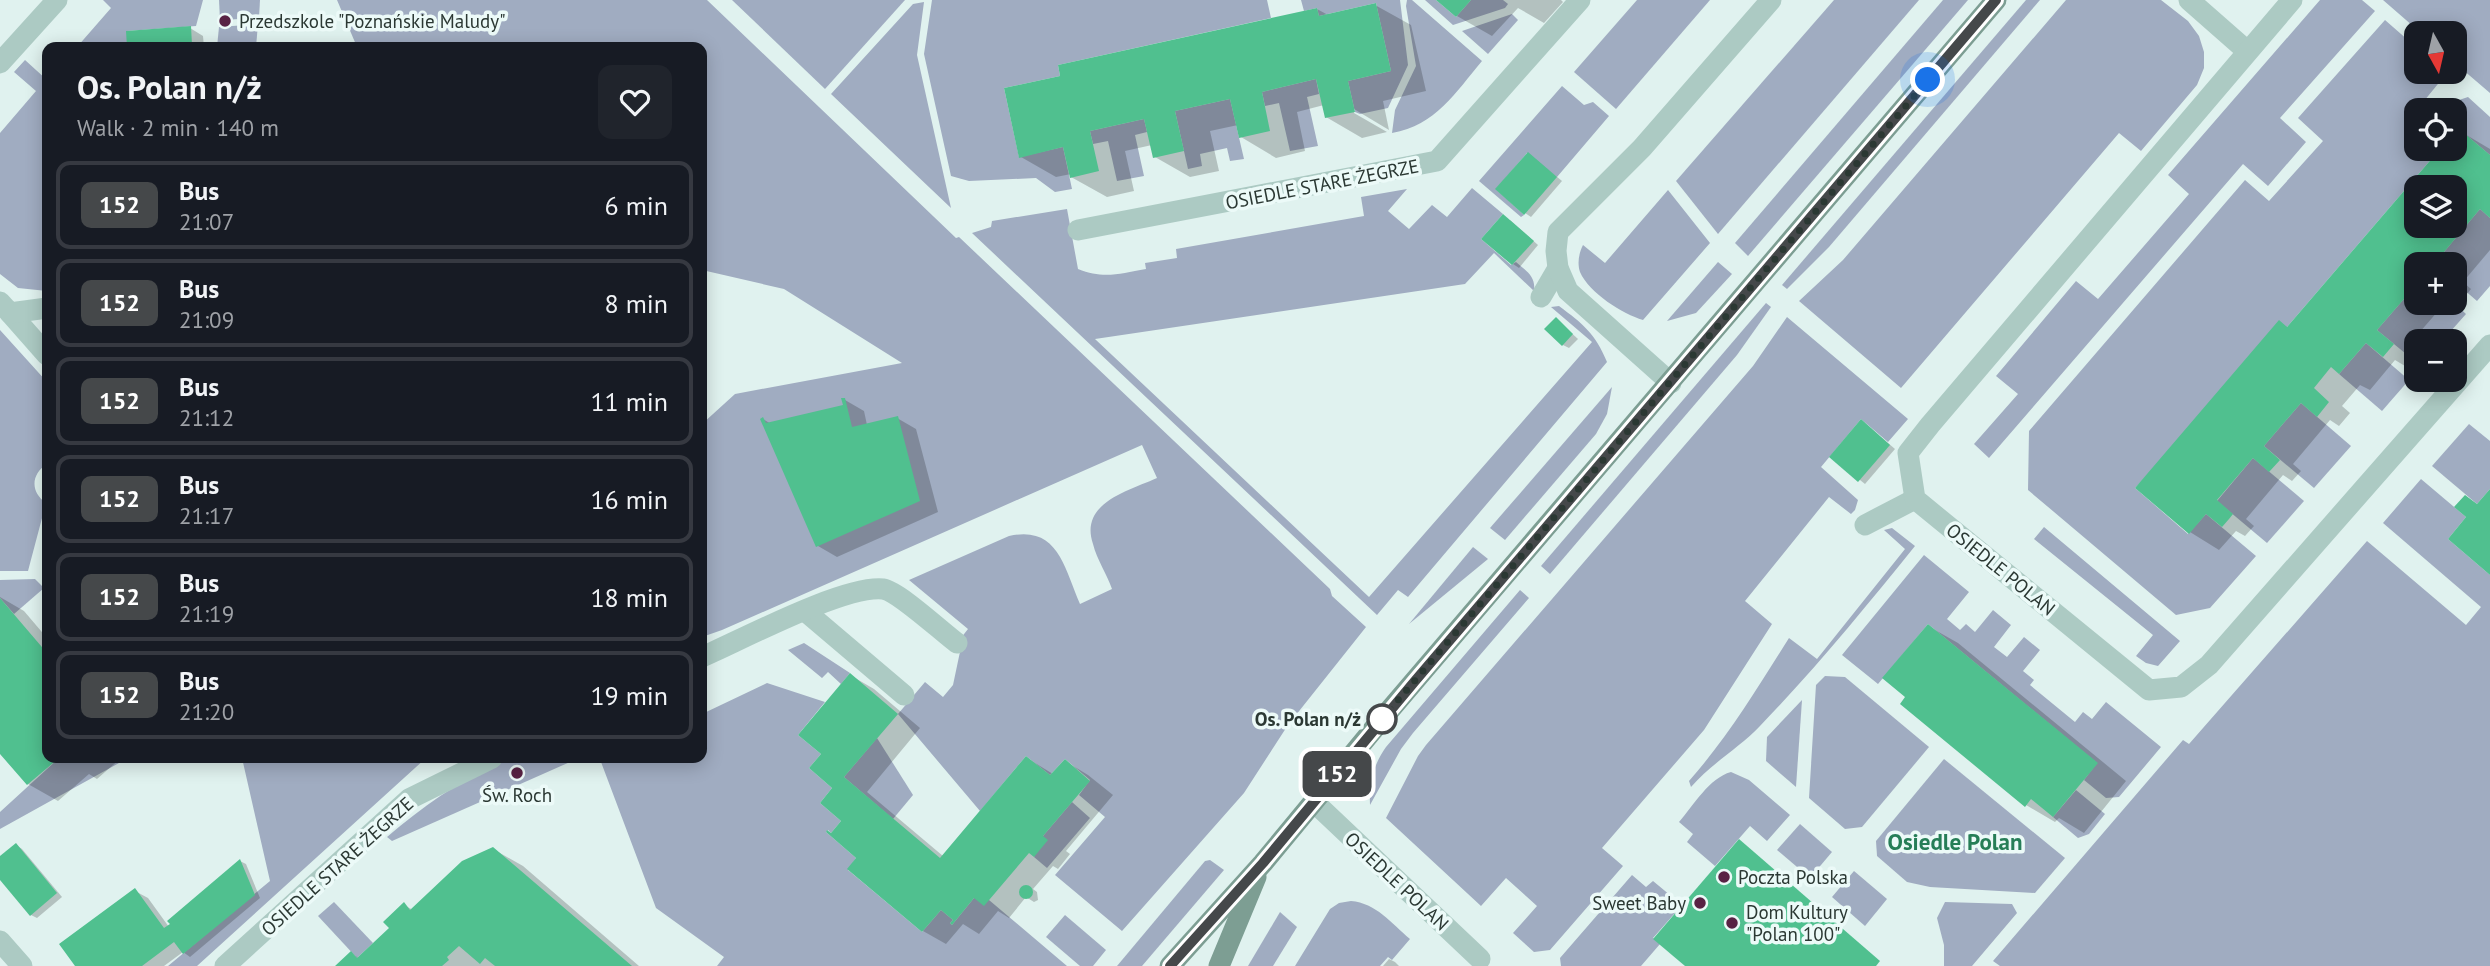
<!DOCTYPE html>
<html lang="en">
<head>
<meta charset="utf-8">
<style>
	body { margin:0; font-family:"PT Sans",sans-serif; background:#20242c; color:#f1f3f6; height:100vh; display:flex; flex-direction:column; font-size:26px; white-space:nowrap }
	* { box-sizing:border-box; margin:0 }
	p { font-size:23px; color:#9ea1a6 }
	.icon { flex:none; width:38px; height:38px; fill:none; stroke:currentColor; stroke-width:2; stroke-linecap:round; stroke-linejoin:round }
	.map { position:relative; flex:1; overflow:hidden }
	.drawer { position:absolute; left:42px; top:42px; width:665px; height:721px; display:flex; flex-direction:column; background:#171b24; border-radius:14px; box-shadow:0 4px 18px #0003 }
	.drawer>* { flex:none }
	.badge { padding:0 14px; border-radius:10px; font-size:24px; line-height:46px }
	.needle { width:46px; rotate:172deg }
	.tools { position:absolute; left:2404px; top:21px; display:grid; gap:14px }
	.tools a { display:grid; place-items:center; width:63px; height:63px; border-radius:14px; background:#171b24; box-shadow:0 4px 18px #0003; font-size:35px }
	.you { position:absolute; width:35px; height:35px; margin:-18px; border:5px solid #fff; border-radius:50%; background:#1a73e8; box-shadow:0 0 0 10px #1a73e833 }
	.map>.badge { position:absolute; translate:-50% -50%; box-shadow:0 0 0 4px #fff }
	.round { display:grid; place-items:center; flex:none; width:74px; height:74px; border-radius:14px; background:#20242c }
	.summary { display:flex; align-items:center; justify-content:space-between; height:119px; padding:0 35px }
	h1 { font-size:33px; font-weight:700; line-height:52px }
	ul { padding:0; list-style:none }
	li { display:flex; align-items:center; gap:21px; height:88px; margin:0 14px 10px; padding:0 21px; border:4px solid #363941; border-radius:14px }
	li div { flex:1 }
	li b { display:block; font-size:26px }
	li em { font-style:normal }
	li .badge { min-width:77px; font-weight:700; text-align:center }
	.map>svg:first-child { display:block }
	.green { fill:#a0acc1 }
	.shadow { fill:#0003; fill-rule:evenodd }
	.building { fill:#50c08f; fill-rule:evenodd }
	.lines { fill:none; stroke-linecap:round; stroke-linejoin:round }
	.lane { stroke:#accac3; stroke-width:21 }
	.street { stroke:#accac3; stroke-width:21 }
	.secondary { stroke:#7d9e93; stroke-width:21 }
	.line-casing { stroke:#fff; stroke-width:16 }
	.line { stroke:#45484a; stroke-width:10 }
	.walk { stroke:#2b3833; stroke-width:7; stroke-dasharray:0 12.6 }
	.poi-dot { fill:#582244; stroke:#ecfaf8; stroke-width:2.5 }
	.stop-dot { fill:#fff; stroke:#45484a; stroke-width:3.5 }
	.labels { text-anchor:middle; stroke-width:7; stroke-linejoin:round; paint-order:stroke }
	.poi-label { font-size:19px; fill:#2b3833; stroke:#ecfaf8; text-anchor:start }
	.street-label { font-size:19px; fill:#2b3833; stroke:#ecfaf8 }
	.stop-label { font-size:19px; font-weight:bold; fill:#2b3833; stroke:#ecfaf8; text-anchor:end }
	.quarter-label { font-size:23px; font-weight:bold; fill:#267e57; stroke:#ecfaf8 }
</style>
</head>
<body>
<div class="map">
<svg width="2490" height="966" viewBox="0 0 2490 966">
	<rect width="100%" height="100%" fill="#e0f2ef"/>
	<g class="green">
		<path d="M103,0H203L196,26L127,31V47H77L111,8Z"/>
		<path d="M219,0H260L259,18L220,20Z"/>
		<path d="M337,0H707L956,238L959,237L1330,589L1332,596L1366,627L1288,725L1244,793L1122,931L1055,875L1105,817L1079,795L1090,780L1065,759L1050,775L1026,756L980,811L898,714L925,682L943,697L953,685L961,647L957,643L968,629L909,580L1009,536C1058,525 1064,567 1080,604L1112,589C1107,574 1097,560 1093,544C1079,503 1128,491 1157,478L1142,445L722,630L702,637V424L735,394L902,363L784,289L702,270V47H357Z"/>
		<path d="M732,0H905L825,89Z"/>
		<path d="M932,0H1267L1271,18L1058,65L1060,76L1004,88L1019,157L1063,147L1072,189L1055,192L1036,178L969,181L951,176L924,54Z"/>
		<path d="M1301,0H1400L1408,65L1388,108L1360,114L1355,112L1348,81L1391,71L1376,3L1319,16L1317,8L1304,11Z"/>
		<path d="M1407,0H1412L1482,61C1455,93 1436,125 1392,133L1395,110L1416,66L1406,6Z"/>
		<path d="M1425,0H1436L1456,17L1471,0H1503L1508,4L1505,8L1453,25Z"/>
		<path d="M1637,0H1710L1616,109L1574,72Z"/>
		<path d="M1834,0H1919L1718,234L1676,181Z"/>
		<path d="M1943,0H1968L1748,256L1735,243Z"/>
		<path d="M2026,0H2040L1829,247L1787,289L1782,285Z"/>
		<path d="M2066,0H2161L2188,21L2199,36L2204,52V68L2197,85L2141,151L2119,133L1901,388L1799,301L1843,260Z"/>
		<path d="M2320,0H2362L2375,11L2280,118L2306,142L2268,186L2243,164L1989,458L1974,444L2018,394L1996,376L2076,281L2098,299L2189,194L2168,175Z"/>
		<path d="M2383,0H2490V93L2455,63V33H2421Z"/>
		<path d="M924,2L917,55L951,208L831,94L913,4Z"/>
		<path d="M1512,14L1518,20L1488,54L1462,31Z"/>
		<path d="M2385,20L2417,48V72H2440L2442,79L2424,101L2435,110H2417V149H2440L2287,327L2135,488L2188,534L2206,514L2256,556L2210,608L2176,615L2028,490L2029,431L2245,180L2269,201L2323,141L2298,118Z"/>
		<path d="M258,24L256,47H217L219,27Z"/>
		<path d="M25,60L47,80V291L18,288L0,274V133L36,91L14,72Z"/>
		<path d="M1316,79L1319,94L1307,97L1318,146L1290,151L1279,103L1265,106L1262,92Z"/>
		<path d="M1562,86L1584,105L1593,102L1609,116L1557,177L1527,153L1496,189L1524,215L1521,217L1479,181Z"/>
		<path d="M2468,97L2490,117V155L2458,128L2455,131V110H2442L2447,104Z"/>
		<path d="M1230,99L1244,159L1230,161L1227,148L1200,154L1202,166L1188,169L1175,111Z"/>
		<path d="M1144,119L1147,132L1135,135L1144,176L1117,181L1108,141L1093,144L1090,131Z"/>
		<path d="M1472,188L1503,214L1481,239L1511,265L1516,262C1526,271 1536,276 1534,291L1494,253L1465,284L1095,339L1369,597L1592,342L1551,307L1559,306C1583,324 1595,333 1607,362L1408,597L1398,590L1377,615L972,233L991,227L992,221L1067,209L1078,269C1103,279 1119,274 1146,269L1145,263L1177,258L1176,249L1364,216L1361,197L1407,189L1388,211L1409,229L1432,205L1447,217Z"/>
		<path d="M1668,190L1710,243L1643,320C1623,314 1589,293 1580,272C1577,263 1579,253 1583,245L1605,263Z"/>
		<path d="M2480,209L2490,218V286L2477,301L2455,282V264H2434Z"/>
		<path d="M1718,262L1732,274L1696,313L1667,321Z"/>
		<path d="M2417,284V303H2454L2466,314L2442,341H2417V363L2377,330Z"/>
		<path d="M1766,303L1771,307L1737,355L1550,574L1541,566Z"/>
		<path d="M1787,317L1908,419L1888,442L1861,419L1821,467L1858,500L1855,510L1851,514L1829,497L1745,601L1772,624L1704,730L1602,848L1623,866L1550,950L1534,952L1513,933L1537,906L1506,878L1481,906L1386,818L1418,756L1426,745L1753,366Z"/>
		<path d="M0,330L47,382V464C31,474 30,492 46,503L28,571H0Z"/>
		<path d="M2366,343L2409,380L2382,411L2339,374Z"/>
		<path d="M1612,387L1607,414L1596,434L1505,540L1490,528Z"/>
		<path d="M2301,403L2351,446L2314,488L2264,446Z"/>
		<path d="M2469,424L2490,441V489L2477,504L2432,466Z"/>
		<path d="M2253,458L2304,501L2267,543L2217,501Z"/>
		<path d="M2421,479L2466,517L2448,539L2490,575V966H2000L1993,961L2183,740L2189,744L2367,541L2466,625L2481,607L2383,523Z"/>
		<path d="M2044,527L2180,641L2158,666L2146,663L2136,656L2153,635L2034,539Z"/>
		<path d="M1892,528L1915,546C1865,608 1815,669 1760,726C1739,748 1712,763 1691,787L1689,781C1728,737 1758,687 1789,638L1817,659L1905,549L1884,530Z"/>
		<path d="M1473,547L1488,559L1409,624Z"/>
		<path d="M1924,555L1969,592L1947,619L1960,630L1966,624L1975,632L1993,610L2011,625L1994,647L2007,657L2024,637L2040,650L2023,671L2034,680L2030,685L2075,722L2083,712L2092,719L2106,702L2161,747L2119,797L2106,798L2084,780L2097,763L1928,624L1878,684L1842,655Z"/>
		<path d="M35,579L44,588L14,614L0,598V580Z"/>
		<path d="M1520,590L1529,598L1413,733L1401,749L1370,805C1369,782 1373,766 1386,747Z"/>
		<path d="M804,643L850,673L841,684L828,672L822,678L788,650Z"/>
		<path d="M1825,676L1845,677L1929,747L1862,827L1845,829L1809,798L1816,685Z"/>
		<path d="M767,683L825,702L798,735L821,754L809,768L832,788L820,803L841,821L831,833L828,830L826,832L856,858L848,870L922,932L941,910L953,920L950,923L952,925L974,898L989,900L1067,966H717L724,957L656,908L601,762L609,758H702V714Z"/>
		<path d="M1802,700L1796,787L1766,761L1767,737Z"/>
		<path d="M877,738L913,795L893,819L844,777Z"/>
		<path d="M59,758H62L66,762L72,758H128L0,829V812Z"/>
		<path d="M242,758H426L197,966H168L270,881Z"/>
		<path d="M508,758H579L392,841L387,837C424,805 464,778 508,758Z"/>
		<path d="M1944,759L2065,858L2035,893L1930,887L1907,882L1877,856L1876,841Z"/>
		<path d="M1731,772L1749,780L1790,815L1767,841L1750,826L1715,866L1687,842L1693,834L1679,822C1694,805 1709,778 1731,772Z"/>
		<path d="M2076,790L2105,814L2089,834L2078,838L2053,817Z"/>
		<path d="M1072,802L1090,818L1047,868L1034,857L1043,836Z"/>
		<path d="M1800,824L1832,852L1810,878L1777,850Z"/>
		<path d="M1210,860L1224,870L1142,966H1117L1205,861Z"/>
		<path d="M1854,871L1887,899L1865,926L1832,897Z"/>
		<path d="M1632,875L1646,887L1653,881L1682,905L1653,938L1660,944L1641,966H1561L1560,958Z"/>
		<path d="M1351,901C1376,903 1391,923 1410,939L1392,960L1388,957L1380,966H1295L1330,909L1339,903Z"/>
		<path d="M334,902L373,943L357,958L318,916Z"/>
		<path d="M1945,902L2012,904L2017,913L1972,966H1944V945L1937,918Z"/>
		<path d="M1280,912L1297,927L1273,966H1248Z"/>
		<path d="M1065,915L1106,950L1093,966H1080L1046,937Z"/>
	</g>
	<g class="shadow">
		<path d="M1439,0H1561L1563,2L1544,23L1518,8L1492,36L1457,16Z"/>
		<path d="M1375,5L1411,25L1426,91L1383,101L1389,130L1354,109V113L1387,132L1362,138L1326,117L1324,105L1297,112L1305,151L1276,158L1241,137L1238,125L1210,131L1219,171L1190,177L1155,157L1152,145L1125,151L1134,191L1107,197L1071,177V174L1056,177L1021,157L1062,77L1317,9L1328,15Z"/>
		<path d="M190,28L203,36L204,47H129L128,32Z"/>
		<path d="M2458,130L2490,149V250L2463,282L2471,289L2462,300L2455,295V264H2417V303H2445L2406,348L2415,355L2405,366L2395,360L2370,390L2360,385L2342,406L2350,413L2339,426L2330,420L2293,464L2301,471L2292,481L2283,475L2246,519L2254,526L2245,536L2236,531L2219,550L2190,532L2279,323L2289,328L2442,149H2455ZM2417,187H2455V226H2417Z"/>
		<path d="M1534,158L1562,181L1531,217L1525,213Z"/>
		<path d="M1510,220L1538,245L1519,268L1513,264Z"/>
		<path d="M1556,319L1578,339L1569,348L1563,345Z"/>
		<path d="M845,400L864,411L867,425L897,418L916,429L938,512L837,557L818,546L763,419L771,424L845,406Z"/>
		<path d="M1867,425L1895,449L1865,484L1831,457Z"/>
		<path d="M0,597L24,611L47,638V758H121L97,779L89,774L58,801L28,784L0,752Z"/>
		<path d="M1928,626L1958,643L2126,781L2084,833L2059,818L2055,822L2026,805L1908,697Z"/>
		<path d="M850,675L874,689L920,728L867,792L943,856L1027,758L1053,774L1065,761L1088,775L1113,795L1066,851L1070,854L1058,869L1053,866L1033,889L1037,892L1038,900L1034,902L1026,897L1009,918L998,911L979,934L963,924L946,944L923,931L859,858L843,821L823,754Z"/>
		<path d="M16,845L22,849L62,897L37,918L31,915L0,878V859Z"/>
		<path d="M493,849L523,866L639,966H337L351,954L359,958L392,928L404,905L413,910Z"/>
		<path d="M240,861L246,864L260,898L190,957L183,952L164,966H77L135,891L148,898L169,927Z"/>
		<path d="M1389,959L1395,962L1399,966H1383Z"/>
	</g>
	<g class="building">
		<path d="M1436,0H1471L1456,17Z"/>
		<path d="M1376,3L1391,71L1348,81L1355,112L1325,118L1316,79L1262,92L1270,131L1239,138L1230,99L1175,111L1184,151L1153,158L1144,119L1090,131L1099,171L1070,178L1063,147L1019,158L1004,88L1060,76L1058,65L1317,8L1319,16Z"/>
		<path d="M191,26L192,45L195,44V47H127L126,31Z"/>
		<path d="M2458,128L2490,155V218L2480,209L2434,264H2417V284L2377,330L2394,344L2383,357L2366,343L2339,374L2331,367L2314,388L2329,402L2317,417L2301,403L2264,446L2280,460L2269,472L2253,458L2217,500L2233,514L2229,519L2222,527L2206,514L2189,534L2135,488L2279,320L2287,327L2440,149H2455V131ZM2417,187H2455V226H2417Z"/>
		<path d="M1528,152L1557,177L1524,215L1495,189Z"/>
		<path d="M1503,214L1534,241L1512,265L1481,239Z"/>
		<path d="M1556,317L1573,334L1562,346L1544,329Z"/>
		<path d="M841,398H845L852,427L898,416L920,501L816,547L760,419L763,417L766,423L843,405Z"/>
		<path d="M1861,419L1890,445L1858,482L1829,457Z"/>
		<path d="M2490,489V575L2448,539L2466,517L2454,507L2465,495L2477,504Z"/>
		<path d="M0,598L47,653V758H59L27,785L0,754Z"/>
		<path d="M1928,624L2098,763L2053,817L2031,799L2025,807L1900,704L1905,697L1882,678Z"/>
		<path d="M850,673L898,714L844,777L940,858L1026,756L1050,775L1065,759L1090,781L1043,836L1048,840L1034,857L1029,853L984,906L974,898L952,925L950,923L953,920L941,910L922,932L847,869L856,858L826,832L827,830L831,833L841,821L820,803L832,788L809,768L821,754L798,735Z"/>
		<path d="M1739,839L1880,961L1876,966H1685L1653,939Z"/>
		<path d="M16,843L57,893L30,916L0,880V856Z"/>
		<path d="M493,847L632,966H495L485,958L480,964L459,946L447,957L449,960L442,966H335L351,951L357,958L389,928L383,922L404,902L410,910L462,861Z"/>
		<path d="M240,859L255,895L183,954L174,942L142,966H75L59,944L135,888L164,928L170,924L167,921Z"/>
		<circle cx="1026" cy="892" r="7"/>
	</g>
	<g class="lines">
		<g class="lane">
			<path d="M1541,297L1558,268"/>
			<path d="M10,313L47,355"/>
			<path d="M1865,525L1915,499"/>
		</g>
		<g class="street">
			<path d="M2189,0L2247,51"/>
			<path d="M2292,0L1930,425L1908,453L1915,499L2149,690L2181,687L2209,665L2490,345"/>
			<path d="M0,63L57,0"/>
			<path d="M1078,230L1437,161L1580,0"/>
			<path d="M0,302L10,313L47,308"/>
			<path d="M1671,383L1568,291L1558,268L1556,251L1558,232L1642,148L1771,0"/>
			<path d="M805,611L904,695"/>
			<path d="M702,657C741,640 844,585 883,589C898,591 942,632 957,643"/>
			<path d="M1314,802L1480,959"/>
			<path d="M0,941L22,966"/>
			<path d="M225,966L409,799L492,758"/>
		</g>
		<g class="secondary">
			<path d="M1170,966L1263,863L1382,719L1996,0"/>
			<path d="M1219,966L1256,877"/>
		</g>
	</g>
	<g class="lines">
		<defs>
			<path id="line" d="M1170,966L1263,863L1415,681L1996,0"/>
		</defs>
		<use href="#line" class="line-casing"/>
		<use href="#line" class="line"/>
		<path class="walk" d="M1382,719L1928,80"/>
	</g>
	<g class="poi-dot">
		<circle cx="225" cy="21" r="7"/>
		<circle cx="517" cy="773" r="7"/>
		<circle cx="1724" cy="877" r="7"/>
		<circle cx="1700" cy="903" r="7"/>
		<circle cx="1732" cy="923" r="7"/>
	</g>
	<circle class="stop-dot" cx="1382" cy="719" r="14"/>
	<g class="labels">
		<g class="poi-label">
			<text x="239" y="28">Przedszkole "Poznańskie Maludy"</text>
			<text x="517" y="802" text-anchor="middle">Św. Roch</text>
			<text x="1738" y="884">Poczta Polska</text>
			<text x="1686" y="910" text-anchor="end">Sweet Baby</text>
			<text x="1746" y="919">Dom Kultury<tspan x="1746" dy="22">"Polan 100"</tspan></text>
		</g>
		<g class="street-label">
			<text transform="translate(1322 184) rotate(-11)" y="7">OSIEDLE STARE ŻEGRZE</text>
			<text transform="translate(2001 569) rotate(39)" y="7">OSIEDLE POLAN</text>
			<text transform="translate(337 866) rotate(-42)" y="7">OSIEDLE STARE ŻEGRZE</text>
			<text transform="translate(1397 881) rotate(43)" y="7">OSIEDLE POLAN</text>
		</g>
		<g class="stop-label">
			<text x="1361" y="726">Os. Polan n/ż</text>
		</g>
		<g class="quarter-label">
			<text x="1955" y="850">Osiedle Polan</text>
		</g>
	</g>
</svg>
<div class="tools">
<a><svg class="needle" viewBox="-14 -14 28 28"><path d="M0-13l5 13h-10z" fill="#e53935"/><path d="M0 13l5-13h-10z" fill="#9ea1a6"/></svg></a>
<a><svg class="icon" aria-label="locate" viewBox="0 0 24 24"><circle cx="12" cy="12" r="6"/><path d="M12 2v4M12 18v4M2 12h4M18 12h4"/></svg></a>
<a><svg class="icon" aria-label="layers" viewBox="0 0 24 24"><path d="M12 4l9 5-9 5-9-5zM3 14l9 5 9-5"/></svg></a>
<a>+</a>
<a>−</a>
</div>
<div class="you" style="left:1928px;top:80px"></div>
<b class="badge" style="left:1337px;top:774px;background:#45484a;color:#fff">152</b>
<section class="drawer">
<div class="summary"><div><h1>Os. Polan n/ż</h1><p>Walk · 2 min · 140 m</p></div><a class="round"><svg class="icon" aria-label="heart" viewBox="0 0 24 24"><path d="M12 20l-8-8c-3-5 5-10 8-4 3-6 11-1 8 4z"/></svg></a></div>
<ul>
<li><span class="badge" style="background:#45484a;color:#fff">152</span><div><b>Bus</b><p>21:07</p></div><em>6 min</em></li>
<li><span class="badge" style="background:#45484a;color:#fff">152</span><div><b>Bus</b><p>21:09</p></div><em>8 min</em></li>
<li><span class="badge" style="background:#45484a;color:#fff">152</span><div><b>Bus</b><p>21:12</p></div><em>11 min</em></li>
<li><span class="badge" style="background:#45484a;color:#fff">152</span><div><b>Bus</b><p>21:17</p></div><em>16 min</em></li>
<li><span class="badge" style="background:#45484a;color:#fff">152</span><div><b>Bus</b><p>21:19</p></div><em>18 min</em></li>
<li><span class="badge" style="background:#45484a;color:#fff">152</span><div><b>Bus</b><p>21:20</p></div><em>19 min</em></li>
</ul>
</section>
</div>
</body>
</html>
